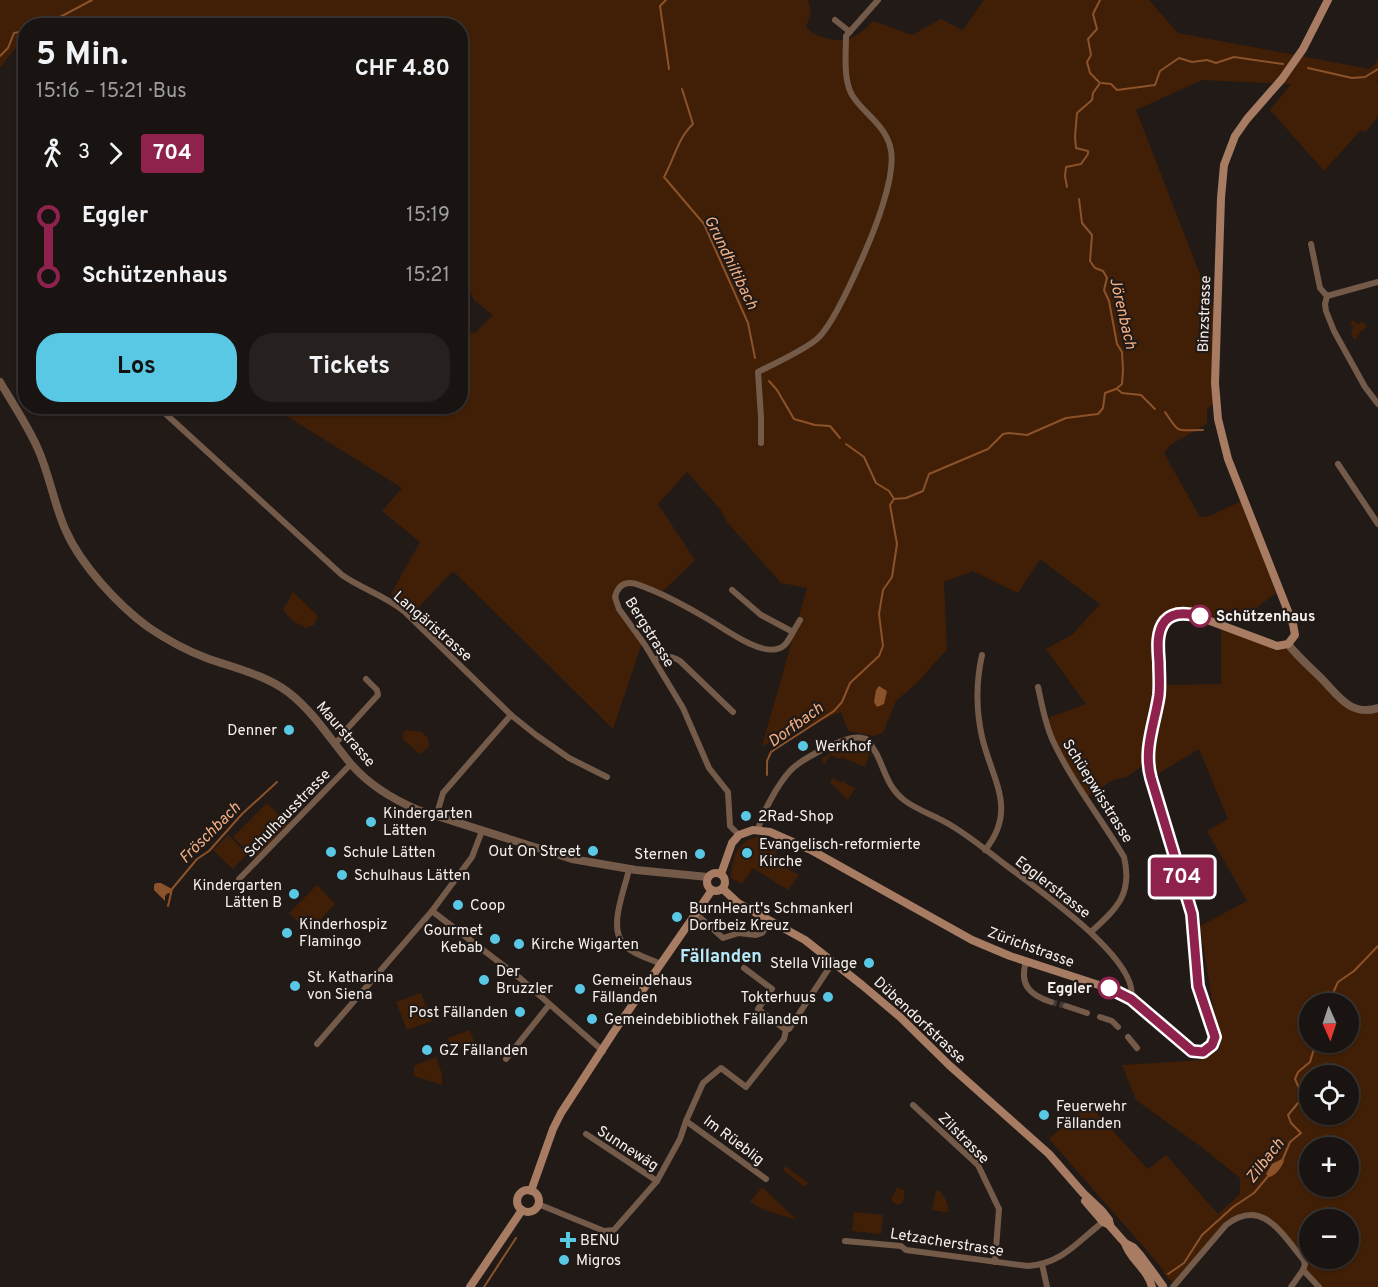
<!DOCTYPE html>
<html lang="de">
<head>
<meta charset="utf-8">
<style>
	body { margin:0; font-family:Overpass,sans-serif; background:#26211f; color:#f1f3f6; height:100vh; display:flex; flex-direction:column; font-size:22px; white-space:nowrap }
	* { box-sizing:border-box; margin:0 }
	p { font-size:20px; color:#9f9e9f }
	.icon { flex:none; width:33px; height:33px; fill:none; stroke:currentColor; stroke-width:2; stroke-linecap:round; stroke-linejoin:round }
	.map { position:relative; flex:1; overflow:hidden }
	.details { position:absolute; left:18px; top:18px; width:450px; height:396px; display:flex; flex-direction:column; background:#191411; border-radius:24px; box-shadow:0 2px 4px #0004,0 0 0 2px #373331 }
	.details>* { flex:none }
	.badge { padding:0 12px; border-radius:4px; font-size:21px; line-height:39px }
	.needle { width:39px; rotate:177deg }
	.tools { position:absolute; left:1299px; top:993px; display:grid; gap:12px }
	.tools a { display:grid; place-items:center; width:60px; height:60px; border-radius:50%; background:#191411; box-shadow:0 2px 4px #0004,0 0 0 2px #373331; font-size:30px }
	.map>.badge { position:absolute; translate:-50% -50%; box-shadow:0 0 0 3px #fff }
	.legs { display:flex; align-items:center; gap:9px; height:66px; padding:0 18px; font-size:20px }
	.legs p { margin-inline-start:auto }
	.head { display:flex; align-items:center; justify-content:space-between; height:102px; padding:0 18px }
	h1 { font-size:33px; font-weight:700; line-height:45px }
	.primary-button { display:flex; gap:12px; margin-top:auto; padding:12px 18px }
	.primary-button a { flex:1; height:69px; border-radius:24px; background:#59c8e5; color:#111; font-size:24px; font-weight:700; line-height:69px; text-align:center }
	.primary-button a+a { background:#26211f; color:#f1f3f6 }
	ul { padding:0 18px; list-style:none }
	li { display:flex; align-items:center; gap:21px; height:60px; font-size:22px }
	li i { display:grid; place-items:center; width:9px; height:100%; margin:0 8px; background:currentColor }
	li i::after { content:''; width:15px; height:15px; margin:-8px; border:4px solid; border-radius:50%; background:#191411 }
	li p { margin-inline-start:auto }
	li:first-child i { background:linear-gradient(#0000 50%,currentColor 0) }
	li:last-child i { background:linear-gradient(currentColor 50%,#0000 0) }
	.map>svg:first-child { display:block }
	.green { fill:#411f06; fill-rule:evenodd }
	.water { fill:#8c5229 }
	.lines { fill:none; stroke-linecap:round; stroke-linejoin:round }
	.stream { stroke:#8c5229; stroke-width:2 }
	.minor-tunnel { stroke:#413a37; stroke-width:6; stroke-dasharray:6 3; stroke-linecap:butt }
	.minor { stroke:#745a49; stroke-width:6 }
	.tertiary { stroke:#745a49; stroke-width:8 }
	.secondary { stroke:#a77c62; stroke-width:8 }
	.line-1-casing { stroke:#fff; stroke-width:14 }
	.line-1 { stroke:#8e224d; stroke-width:9 }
	.stop-1-dot { fill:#fff; stroke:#8e224d; stroke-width:3 }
	.poi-dot { fill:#59c8e5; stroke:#211a17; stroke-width:2 }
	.labels { text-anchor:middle; stroke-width:4.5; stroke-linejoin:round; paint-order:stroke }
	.street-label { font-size:15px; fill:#f6f1ee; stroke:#211a17 }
	.stop-label { font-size:15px; font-weight:bold; fill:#f6f1ee; stroke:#211a17; text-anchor:start }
	.poi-label { font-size:15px; fill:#f6f1ee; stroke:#211a17; text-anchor:start }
	.water-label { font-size:16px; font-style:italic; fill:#f5b083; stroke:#211a17 }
	.quarter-label { font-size:18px; font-weight:bold; fill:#b4ebfa; stroke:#211a17 }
</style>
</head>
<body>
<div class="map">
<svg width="1378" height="1287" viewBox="0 0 1378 1287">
	<rect width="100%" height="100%" fill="#211a17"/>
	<g class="green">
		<path d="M0,0H808L811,12L806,27C814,38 839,43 851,38C859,35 868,26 874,21L912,35L941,19L963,30L984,0H1149L1178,33L1370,69L1378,60V79L1375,82L1378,81V116L1366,132L1361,130L1324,171L1270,110L1291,84L1202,80L1136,110L1217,318L1216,400L1207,409V424L1170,445L1164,453L1200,517L1209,516L1244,500L1276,593L1238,622L1184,614L1163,623L1160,685L1221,684V623L1269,644H1288L1346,705L1378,708V1287H1319L1303,1270V1259L1262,1216L1237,1217L1175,1285L1164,1274L1163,1269L1049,1139L1088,1104L1148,1169L1166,1155L1218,1214L1240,1194V1178L1200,1146L1136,1100L1122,1065L1201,1060L1220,1049L1200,926L1247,901L1207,831L1228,819L1199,749L1151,778L1148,766L1141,767L1127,777L1113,780L1086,798L1071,774L1045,719L1086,704L1046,649L1073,634L1100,604L1040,559L1018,593L973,571L944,582L947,649L919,681L896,701L883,733L873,736L848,731L841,712L762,746L807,588L781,583L727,522L720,509L687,472L658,504L695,560L660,594L635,584L619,588V604L643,640L613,729L453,571L412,614L391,594L420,542L382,511L402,488L272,407L460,406L461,333H475L493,315L474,300L461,273L460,26H116L114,22L96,26H26L25,41L17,46L0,68ZM1310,1004H1348V1042H1310ZM1310,1076H1348V1114H1310ZM1310,1148H1348V1186H1310ZM1310,1220H1348V1258H1310Z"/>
		<path d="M1353,320L1357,324L1363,322L1367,327L1361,331L1355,340L1351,335L1353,327L1350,323Z"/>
		<path d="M293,592L318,616L314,625L306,628L293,621L283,610Z"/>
		<path d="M406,730L421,732L428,738L429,747L419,754L403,739V733Z"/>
		<path d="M856,743L864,745L870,752L865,767L841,757L840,759L830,755L824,766L822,758L840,748H845L848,744Z"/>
		<path d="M832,778L839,782L845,781V783L855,788L848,800L830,782Z"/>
		<path d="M267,803L289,825L255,859L233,837Z"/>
		<path d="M228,835L247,854L233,869L213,850Z"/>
		<path d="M757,837L778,843L774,862L799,875L788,890L753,868L742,884L731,878C732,859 736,841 757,837Z"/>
		<path d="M317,885L335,904L308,932L289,913Z"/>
		<path d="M421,993L432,1021L407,1030L396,1002Z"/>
		<path d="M470,1030L474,1042L452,1051L448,1038Z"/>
		<path d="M436,1057L442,1074V1085L414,1076V1066Z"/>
		<path d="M786,1166L808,1183L805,1187L783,1170Z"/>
		<path d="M762,1187L797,1220L764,1210L750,1202Z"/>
		<path d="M897,1187L905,1191L903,1202L897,1205L891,1200Z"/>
		<path d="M936,1190L940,1191L946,1200L949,1211L944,1212L932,1210Z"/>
		<path d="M854,1212L883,1215L881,1234L852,1231Z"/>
	</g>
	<g class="water">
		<path d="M879,686L887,691L884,704L877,707L874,702L876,690Z"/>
		<path d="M156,883H161L172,889L171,894L168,893L165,896V901L154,890V885Z"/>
		<path d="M1282,1159L1284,1161C1281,1168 1277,1174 1270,1177L1266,1174L1272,1164Z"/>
	</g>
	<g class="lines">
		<g class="stream">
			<path d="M666,0L660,6L669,69"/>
			<path d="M39,26L60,17L92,0"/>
			<path d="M0,56L8,48L14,33L26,31"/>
			<path d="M1308,68L1352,78L1365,77L1378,69"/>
			<path d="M1102,83L1111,84L1117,90L1155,85L1160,71L1179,58L1192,62L1207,60L1216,63L1234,57L1283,64"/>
			<path d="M682,89L693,124C678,138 674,159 664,177L704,224L748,323L755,358"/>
			<path d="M1067,187L1065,176L1066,167L1081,164L1088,154V151L1076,148L1075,137L1077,113L1092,100L1093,93L1100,83L1090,73L1087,62L1091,55L1088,39L1097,29L1093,14L1100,0"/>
			<path d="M769,381L777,390L794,419L815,425L830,426L840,438"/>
			<path d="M1117,389L1122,393L1141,395L1155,409"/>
			<path d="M1165,412C1180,435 1176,430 1203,430"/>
			<path d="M846,444L864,457L876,483L889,491L894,499"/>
			<path d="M894,499L906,498L923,491L929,474L988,449L1003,434L1009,433L1027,435L1066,418L1098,414L1103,408L1105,393L1116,389L1122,384L1123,370L1122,352L1117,344L1109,301L1104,290L1107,278L1103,271L1095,268L1090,261L1092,235L1082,223L1079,199"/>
			<path d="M767,775V761L771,752L834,711L842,702L850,683L879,656L883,646L879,614L883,590L892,577L897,544L890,505L894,499"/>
			<path d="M168,906L172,889L197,859L209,851L242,814L277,782"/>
			<path d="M1328,1004L1338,982L1354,971L1378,946"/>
			<path d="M1282,1161L1290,1142L1301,1133L1291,1123L1288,1115L1303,1097L1295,1079L1298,1072L1310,1062L1316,1042"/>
			<path d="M1168,1274L1184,1263L1202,1235L1233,1207L1254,1193L1270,1174"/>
			<path d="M484,1287L516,1238"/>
		</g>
		<path class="minor-tunnel" d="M1051,1002L1066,1006"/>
		<g class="minor">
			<path d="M835,20L850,32"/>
			<path d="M1311,244L1320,288L1327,296L1325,304L1326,311L1334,331L1365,387L1378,404"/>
			<path d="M1327,296L1378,282"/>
			<path d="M157,406L342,575C362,589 386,596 405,612L511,715L443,793L436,817"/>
			<path d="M761,443V417L758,372C775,363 803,351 817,339C837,322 875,231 883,204C888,188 895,162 890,146C884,124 863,113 852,95C843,79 846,54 846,36L878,0"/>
			<path d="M1338,464L1378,524"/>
			<path d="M732,590L761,615L793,632C789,639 786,647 777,649C757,654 724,628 706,618C689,608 671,598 652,590C645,588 638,583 630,583C621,583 617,589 615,597L619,609L645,645L683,708L709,768L728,792L730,826L739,835"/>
			<path d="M793,632L800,620"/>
			<path d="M982,655C976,682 976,710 982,737C992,780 1018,809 985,850"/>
			<path d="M654,660C664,655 671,655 680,661L733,712"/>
			<path d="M1038,687C1042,705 1045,724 1053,741C1072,782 1101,818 1124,857C1133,894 1117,908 1091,932"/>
			<path d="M511,715L536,735L569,758L607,777"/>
			<path d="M335,743L343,736L346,730L378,695L377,690L366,679"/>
			<path d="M758,830C762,813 778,784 790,771C801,759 835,742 852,738C857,737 862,738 866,739C885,759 882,783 904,800C918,811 937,816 952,826C974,839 994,857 1015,872C1042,893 1141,961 1131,999"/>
			<path d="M629,869C625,890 606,930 626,947C635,955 650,959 661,964"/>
			<path d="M239,879L351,764"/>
			<path d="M432,911L521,979L603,1051"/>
			<path d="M695,913L723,938L739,933L756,935L762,933L771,921"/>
			<path d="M1026,962C1019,985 1030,995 1051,1002"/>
			<path d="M744,968L772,989L758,1009L786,1030"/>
			<path d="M1066,1006L1087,1013"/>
			<path d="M1100,1017L1112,1021L1118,1027"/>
			<path d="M1128,1037L1137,1048"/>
			<path d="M317,1044L432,911L472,857L482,831"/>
			<path d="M506,1059L549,1005"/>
			<path d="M913,1105L978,1165L999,1209L995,1262"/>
			<path d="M686,1121L766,1179"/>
			<path d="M586,1134L657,1181"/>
			<path d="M538,1204L604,1231L614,1230L657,1181L680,1139L686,1121L703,1083L721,1068L746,1087L784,1039L786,1030L789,1029L833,962"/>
			<path d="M845,1241L901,1246L906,1250L1028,1266C1063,1263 1077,1242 1103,1222"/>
			<path d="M1042,1264L1047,1287"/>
			<path d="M1173,1287L1226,1225C1262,1197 1281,1233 1303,1259L1305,1264L1303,1270L1319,1287"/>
			<path d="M1291,1287L1303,1270"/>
		</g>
		<g class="tertiary">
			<path d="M0,382C13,404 28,426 38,449C50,476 54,505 66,531C81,565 118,605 148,627C167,640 187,651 209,659C235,668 265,675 288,692C314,712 330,739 351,764C369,785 392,799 418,810L572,859L636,870L708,877"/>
			<path d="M1288,644C1298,657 1309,666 1321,678C1338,695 1350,717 1378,708"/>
		</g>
		<g class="secondary">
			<circle cx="716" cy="882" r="9"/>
			<path d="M721,874L732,843L739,835L753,830L770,832L811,850L972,940L1010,956L1108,988L1131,999L1192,1051L1203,1052L1212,1045L1215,1037L1199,986L1192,913L1148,766L1149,738L1159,691V632L1163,623L1170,617L1177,614L1194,615L1277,646L1288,644L1295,635L1293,624L1228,459L1218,419L1215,383L1221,198L1224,165L1235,136L1247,119L1282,79L1303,49L1328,0"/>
			<path d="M723,889L738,903L805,940L862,985L900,1017L949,1065L1049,1154L1083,1193L1102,1211L1109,1220L1110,1226L1125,1243L1133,1247L1141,1256L1163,1286"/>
			<circle cx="528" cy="1201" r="11"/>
			<path d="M531,1191L553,1129L561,1113L613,1033L712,890"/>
			<path d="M1085,1201L1103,1222L1110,1225"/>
			<path d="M1125,1243C1130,1260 1148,1269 1152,1287"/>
			<path d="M470,1287L522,1210"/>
		</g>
	</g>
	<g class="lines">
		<defs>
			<path id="line-1" d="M1109,988L1131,999L1192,1051L1203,1052L1212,1045L1215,1037L1198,986L1192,914L1151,778C1143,749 1155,723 1159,695C1160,684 1159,673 1159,662C1158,649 1156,632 1165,621C1173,611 1188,613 1200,616"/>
		</defs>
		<use href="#line-1" class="line-1-casing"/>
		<use href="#line-1" class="line-1"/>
	</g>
	<g class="stop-1-dot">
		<circle cx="1200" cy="616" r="10"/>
		<circle cx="1109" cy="988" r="10"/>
	</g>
	<g class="poi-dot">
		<circle cx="289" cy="730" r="6"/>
		<circle cx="803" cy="746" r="6"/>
		<circle cx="746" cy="816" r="6"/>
		<circle cx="371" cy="822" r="6"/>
		<circle cx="593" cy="851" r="6"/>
		<circle cx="331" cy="852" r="6"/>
		<circle cx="747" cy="853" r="6"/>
		<circle cx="700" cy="854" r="6"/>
		<circle cx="342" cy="875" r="6"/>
		<circle cx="294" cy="894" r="6"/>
		<circle cx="458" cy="905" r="6"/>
		<circle cx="677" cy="917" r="6"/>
		<circle cx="287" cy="933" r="6"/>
		<circle cx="495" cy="939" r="6"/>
		<circle cx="519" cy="944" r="6"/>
		<circle cx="869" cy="963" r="6"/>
		<circle cx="484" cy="980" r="6"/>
		<circle cx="295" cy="986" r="6"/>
		<circle cx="580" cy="989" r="6"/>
		<circle cx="828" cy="997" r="6"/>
		<circle cx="520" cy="1012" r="6"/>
		<circle cx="592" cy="1019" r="6"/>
		<circle cx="427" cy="1050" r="6"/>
		<circle cx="1044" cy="1115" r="6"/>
		<path d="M565 1231h6v6h6v6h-6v6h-6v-6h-6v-6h6z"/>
		<circle cx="564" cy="1260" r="6"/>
	</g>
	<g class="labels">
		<g class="street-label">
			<text transform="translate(1204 314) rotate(-88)" y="5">Binzstrasse</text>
			<text transform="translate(433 626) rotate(41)" y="5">Langäristrasse</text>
			<text transform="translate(650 632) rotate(58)" y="5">Bergstrasse</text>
			<text transform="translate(346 734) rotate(49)" y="5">Maurstrasse</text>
			<text transform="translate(1098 791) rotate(58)" y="5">Schüepwisstrasse</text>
			<text transform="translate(287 813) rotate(-46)" y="5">Schulhausstrasse</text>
			<text transform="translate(1053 887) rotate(38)" y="5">Egglerstrasse</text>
			<text transform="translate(1031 947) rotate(20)" y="5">Zürichstrasse</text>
			<text transform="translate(920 1020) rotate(43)" y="5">Dübendorfstrasse</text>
			<text transform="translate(964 1138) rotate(45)" y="5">Zilstrasse</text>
			<text transform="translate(734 1140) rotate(37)" y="5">Im Rüeblig</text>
			<text transform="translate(628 1148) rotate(33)" y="5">Sunnewäg</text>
			<text transform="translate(947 1242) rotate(9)" y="5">Letzacherstrasse</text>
		</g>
		<g class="stop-label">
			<text x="1216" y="621">Schützenhaus</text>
			<text x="1092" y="993" text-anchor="end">Eggler</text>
		</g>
		<g class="poi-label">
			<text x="277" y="735" text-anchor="end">Denner</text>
			<text x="815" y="751">Werkhof</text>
			<text x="383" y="818">Kindergarten<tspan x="383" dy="17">Lätten</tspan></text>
			<text x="758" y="821">2Rad-Shop</text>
			<text x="759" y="849">Evangelisch-reformierte<tspan x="759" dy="17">Kirche</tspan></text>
			<text x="581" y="856" text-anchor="end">Out On Street</text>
			<text x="343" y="857">Schule Lätten</text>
			<text x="688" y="859" text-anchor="end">Sternen</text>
			<text x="354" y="880">Schulhaus Lätten</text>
			<text x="282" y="890" text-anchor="end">Kindergarten<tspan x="282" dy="17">Lätten B</tspan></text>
			<text x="470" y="910">Coop</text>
			<text x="689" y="913">BurnHeart's Schmankerl<tspan x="689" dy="17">Dorfbeiz Kreuz</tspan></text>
			<text x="299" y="929">Kinderhospiz<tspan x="299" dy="17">Flamingo</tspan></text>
			<text x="483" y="935" text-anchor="end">Gourmet<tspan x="483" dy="17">Kebab</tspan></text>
			<text x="531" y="949">Kirche Wigarten</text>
			<text x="857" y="968" text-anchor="end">Stella Village</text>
			<text x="496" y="976">Der<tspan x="496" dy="17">Bruzzler</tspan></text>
			<text x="307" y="982">St. Katharina<tspan x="307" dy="17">von Siena</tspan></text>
			<text x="592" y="985">Gemeindehaus<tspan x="592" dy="17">Fällanden</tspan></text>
			<text x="816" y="1002" text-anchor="end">Tokterhuus</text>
			<text x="508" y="1017" text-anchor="end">Post Fällanden</text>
			<text x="604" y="1024">Gemeindebibliothek Fällanden</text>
			<text x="439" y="1055">GZ Fällanden</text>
			<text x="1056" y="1111">Feuerwehr<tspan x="1056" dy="17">Fällanden</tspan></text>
			<text x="580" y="1245">BENU</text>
			<text x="576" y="1265">Migros</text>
		</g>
		<g class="water-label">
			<text transform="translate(732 262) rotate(64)" y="6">Grundhiltibach</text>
			<text transform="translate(1124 313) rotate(77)" y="6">Jörenbach</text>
			<text transform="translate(795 724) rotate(-36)" y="6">Dorfbach</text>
			<text transform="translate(209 832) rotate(-45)" y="6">Fröschbach</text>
			<text transform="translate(1264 1160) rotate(-52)" y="6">Zilbach</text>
		</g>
		<g class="quarter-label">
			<text x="721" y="962">Fällanden</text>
		</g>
	</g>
</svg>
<div class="tools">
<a><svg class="needle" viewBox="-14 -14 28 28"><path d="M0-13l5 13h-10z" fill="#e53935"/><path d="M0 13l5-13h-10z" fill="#9f9e9f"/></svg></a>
<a><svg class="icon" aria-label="locate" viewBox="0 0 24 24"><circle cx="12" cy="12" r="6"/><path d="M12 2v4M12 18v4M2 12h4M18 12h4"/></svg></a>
<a>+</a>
<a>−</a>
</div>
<b class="badge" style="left:1182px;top:877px;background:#8e224d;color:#fff">704</b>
<section class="details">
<div class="head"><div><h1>5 Min.</h1><p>15:16 – 15:21 · Bus</p></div><b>CHF 4.80</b></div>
<div class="legs"><svg class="icon" aria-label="walk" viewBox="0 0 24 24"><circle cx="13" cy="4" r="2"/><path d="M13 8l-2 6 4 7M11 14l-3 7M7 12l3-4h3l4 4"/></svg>3<svg class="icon" aria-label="forward" viewBox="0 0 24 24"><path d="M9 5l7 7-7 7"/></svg><b class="badge" style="background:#8e224d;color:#fff">704</b></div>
<ul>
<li><i style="color:#8e224d"></i><b>Eggler</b><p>15:19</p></li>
<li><i style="color:#8e224d"></i><b>Schützenhaus</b><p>15:21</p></li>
</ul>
<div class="primary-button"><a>Los</a><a>Tickets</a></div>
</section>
</div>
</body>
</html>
